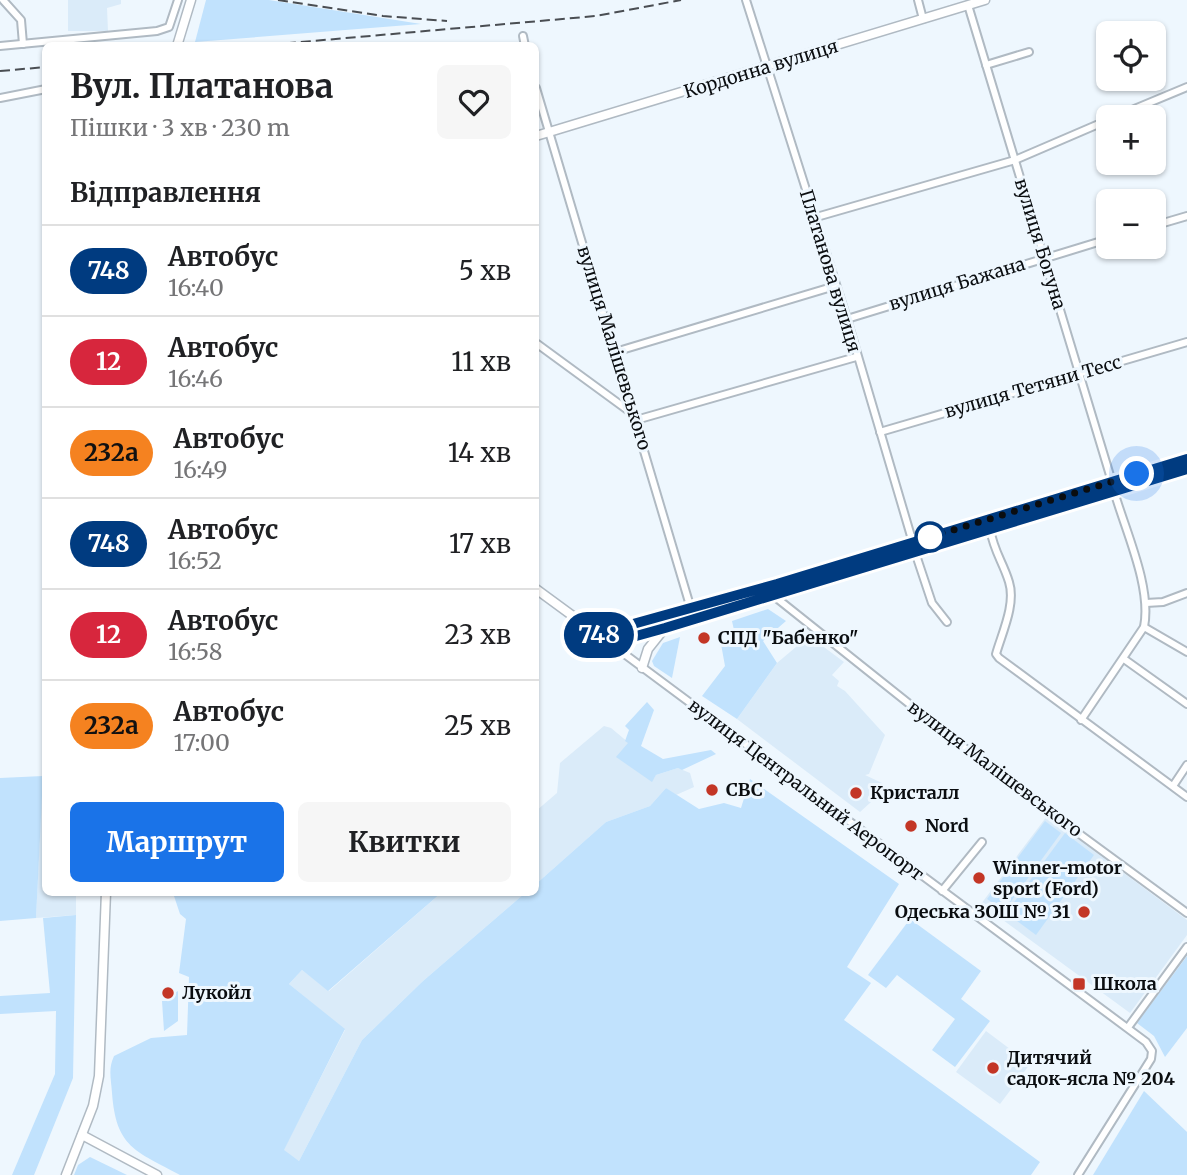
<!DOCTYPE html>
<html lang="uk">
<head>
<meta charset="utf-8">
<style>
	body { margin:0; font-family:Merriweather,serif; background:#f6f6f6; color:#202124; height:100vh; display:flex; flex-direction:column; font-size:26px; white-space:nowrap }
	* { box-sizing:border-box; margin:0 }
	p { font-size:23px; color:#757577 }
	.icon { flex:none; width:38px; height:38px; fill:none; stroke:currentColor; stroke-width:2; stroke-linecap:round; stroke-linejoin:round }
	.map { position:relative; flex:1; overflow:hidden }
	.sheet { position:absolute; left:42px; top:42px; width:497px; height:854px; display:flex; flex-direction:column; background:#fff; border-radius:10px; box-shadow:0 2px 5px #0004 }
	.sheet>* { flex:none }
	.badge { padding:0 14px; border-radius:23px; font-size:24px; line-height:46px }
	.tools { position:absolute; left:1096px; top:21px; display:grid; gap:14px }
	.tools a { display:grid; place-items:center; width:70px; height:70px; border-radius:10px; background:#fff; box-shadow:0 2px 5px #0004; font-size:35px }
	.you { position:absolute; width:35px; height:35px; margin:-18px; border:5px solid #fff; border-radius:50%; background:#1a73e8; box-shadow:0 0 0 10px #1a73e833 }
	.map>.badge { position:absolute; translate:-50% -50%; box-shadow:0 0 0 4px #fff }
	h2 { padding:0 28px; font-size:26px; line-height:63px }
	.round { display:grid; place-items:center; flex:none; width:74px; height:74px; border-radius:10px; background:#f6f6f6 }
	.headline { display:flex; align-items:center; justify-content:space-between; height:119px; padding:0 28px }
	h1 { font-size:33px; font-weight:700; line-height:52px }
	.action { display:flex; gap:14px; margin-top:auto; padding:14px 28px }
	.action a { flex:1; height:80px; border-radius:10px; background:#1a73e8; color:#fff; font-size:28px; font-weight:700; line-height:80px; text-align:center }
	.action a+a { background:#f6f6f6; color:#202124 }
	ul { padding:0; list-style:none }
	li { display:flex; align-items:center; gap:21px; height:91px; padding:0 28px; border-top:2px solid #e0e0e0 }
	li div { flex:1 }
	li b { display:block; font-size:26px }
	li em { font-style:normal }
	li .badge { min-width:77px; font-weight:700; text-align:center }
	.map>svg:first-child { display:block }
	.built { fill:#daebf9 }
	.green { fill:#c1e2fd }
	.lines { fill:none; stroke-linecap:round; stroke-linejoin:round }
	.minor-casing { stroke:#b0bac3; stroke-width:10 }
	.major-casing { stroke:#b0bac3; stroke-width:11 }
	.minor { stroke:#fff; stroke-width:6 }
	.major { stroke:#fff; stroke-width:8 }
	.rail { stroke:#4a4e53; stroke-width:2; stroke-dasharray:10 5; stroke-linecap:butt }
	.line-casing { stroke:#fff; stroke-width:16 }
	.line { stroke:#003b80; stroke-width:10 }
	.walk { stroke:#0a0d10; stroke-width:7; stroke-dasharray:0 12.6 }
	.stop-dot { fill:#fff; stroke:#003b80; stroke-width:3.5 }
	.poi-dot { fill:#c33626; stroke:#eef7fe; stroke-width:2.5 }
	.labels { text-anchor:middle; stroke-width:6; stroke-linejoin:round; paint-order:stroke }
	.street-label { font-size:18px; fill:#0a0d10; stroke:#eef7fe }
	.poi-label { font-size:18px; font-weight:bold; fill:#0a0d10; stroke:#eef7fe; text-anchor:start }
</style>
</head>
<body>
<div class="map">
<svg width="1187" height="1175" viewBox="0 0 1187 1175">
	<rect width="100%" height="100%" fill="#eef7fe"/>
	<g class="built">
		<path d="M68,0H121V4L107,8L108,31H68Z"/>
		<path d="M809,636L844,662L832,675L839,681L837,686L845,691L885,735L869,774L865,775L882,783L881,793L860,812L737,719L777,663Z"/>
		<path d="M604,726L611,728L629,743L617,757L652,781L656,775L678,768L690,773L694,787L676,795L666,788L650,806L606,822L536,884V811L557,793L560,763Z"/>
		<path d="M43,765H45L46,892L76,893V915L36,918Z"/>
		<path d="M1047,816L1187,920V935L1130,1013L981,904Z"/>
		<path d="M441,893H525L423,981L362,1040L299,1161L283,1151L345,1030L289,984L302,970L329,991Z"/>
		<path d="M986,1031L1030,1064L1000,1104L956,1072Z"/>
	</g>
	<g class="green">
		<path d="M206,0H269L421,24L195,42Z"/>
		<path d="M768,609L786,621L763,641L777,663L737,719L702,696L725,666L721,644L736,639L732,621Z"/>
		<path d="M680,637L672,678L654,666L652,661L663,643Z"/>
		<path d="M647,702L654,710L641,746L663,759L711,750L716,754L682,770L678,768L656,775L652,782L616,757L628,743L625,741L629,730L625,726Z"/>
		<path d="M43,776L36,918L0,921V778Z"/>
		<path d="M750,779L899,884L847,967L871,983L844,1020L1040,1162L1031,1175H180C136,1151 116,1148 112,1093C111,1078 108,1069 114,1056L151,1038L187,1035L189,977L179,973L186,919L180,914L173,893H441L328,991L302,970L289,984L345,1029L284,1150L299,1161L362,1040L423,981L525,893L536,892V884L606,822L650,806L666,788L699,809L724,803L741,808Z"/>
		<path d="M1045,821L1061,833L1004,911L987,899Z"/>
		<path d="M1065,833L1094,855L1036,935L1006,913Z"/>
		<path d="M76,915L73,1078L34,1175H12L55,1074L56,1011L0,1014V996L50,993L43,918Z"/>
		<path d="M910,919L981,971L961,999L990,1021L955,1067L932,1050L955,1019L897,975L886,988L868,975Z"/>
		<path d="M1187,956V1028L1165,1057L1154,1036L1137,1023Z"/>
		<path d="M178,991V1021L164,1031L162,1001H168V997Z"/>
		<path d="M1144,1091L1187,1132V1175H1093Z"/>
		<path d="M90,1157L127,1175H74L78,1165Z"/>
	</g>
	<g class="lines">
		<defs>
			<g id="minor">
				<path d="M3,0L21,20L23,44"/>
				<path d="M746,0L847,319L913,543"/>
				<path d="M918,0L923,19"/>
				<path d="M968,5L1112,482"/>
				<path d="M523,36L525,46"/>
				<path d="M0,46L157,31L169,27L178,0"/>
				<path d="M986,65L1029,52"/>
				<path d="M536,88L691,609"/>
				<path d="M0,98L46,89"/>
				<path d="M1115,117L1187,87"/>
				<path d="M813,218L1015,160L1108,120"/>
				<path d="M1153,226L1187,216"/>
				<path d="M847,319L1108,239"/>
				<path d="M536,343L633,414"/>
				<path d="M615,352L835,286"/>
				<path d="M636,420L856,357"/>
				<path d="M880,432L1187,342"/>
				<path d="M990,529C994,552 1003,562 1009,582C1016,604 1002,633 996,654L999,658L1187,797"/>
				<path d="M915,552L932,603L947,622"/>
				<path d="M774,596L991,769L1187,913"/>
				<path d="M1146,603L1163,602L1187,593"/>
				<path d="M1144,627L1187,652"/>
				<path d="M611,644L1146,1042L1152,1051L1151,1059L1078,1175"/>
				<path d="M1124,659L1187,704"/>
				<path d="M1081,720L1144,627C1152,587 1125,530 1114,491"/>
				<path d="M1173,786L1187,765"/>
				<path d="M942,891L982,842"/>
				<path d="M1129,1026L1187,947"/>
			</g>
			<g id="major">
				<path d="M177,46L191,0"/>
				<path d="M536,136L985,0"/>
				<path d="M536,589L611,644L1187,469"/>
				<path d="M597,634L777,584L1187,459"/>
				<path d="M642,668L648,649L664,629"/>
				<path d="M82,1135L157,1175"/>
				<path d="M66,1175L93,1106L99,1076L106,892"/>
			</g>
		</defs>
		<use href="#minor" class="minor-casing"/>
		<use href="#major" class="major-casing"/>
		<use href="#minor" class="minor"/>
		<use href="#major" class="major"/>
		<g class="rail">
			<path d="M278,0L383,16L447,21"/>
			<path d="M256,46L596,16L681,0"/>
			<path d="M0,71L46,67"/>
		</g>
	</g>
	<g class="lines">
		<defs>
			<path id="line" d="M1187,459L777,584L597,634L611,643L665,628L1187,469"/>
		</defs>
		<use href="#line" class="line-casing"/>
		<use href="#line" class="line"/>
		<path class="walk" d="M930,537L1137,474"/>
	</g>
	<circle class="stop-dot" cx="930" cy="537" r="14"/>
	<g class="poi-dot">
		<circle cx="704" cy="638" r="7"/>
		<circle cx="712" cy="790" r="7"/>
		<circle cx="856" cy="793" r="7"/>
		<circle cx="911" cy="826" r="7"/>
		<circle cx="979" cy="878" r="7"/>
		<circle cx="1084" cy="912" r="7"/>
		<rect x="1072" y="977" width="14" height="14" rx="3.5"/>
		<circle cx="168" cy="993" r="7"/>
		<circle cx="993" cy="1068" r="7"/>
	</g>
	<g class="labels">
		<g class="street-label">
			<text transform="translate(761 69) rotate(-17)" y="6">Кордонна вулиця</text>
			<text transform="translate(1040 244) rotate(73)" y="6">вулиця Богуна</text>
			<text transform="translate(830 271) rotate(73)" y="6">Платанова вулиця</text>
			<text transform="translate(957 284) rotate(-17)" y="6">вулиця Бажана</text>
			<text transform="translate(614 348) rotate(73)" y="6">вулиця Малішевського</text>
			<text transform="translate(1033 387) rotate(-16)" y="6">вулиця Тетяни Тесс</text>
			<text transform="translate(995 769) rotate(37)" y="6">вулиця Малішевського</text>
			<text transform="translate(806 790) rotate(37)" y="6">вулиця Центральний Аеропорт</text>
		</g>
		<g class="poi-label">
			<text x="718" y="644">СПД "Бабенко"</text>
			<text x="726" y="796">СВС</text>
			<text x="870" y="799">Кристалл</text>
			<text x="925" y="832">Nord</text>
			<text x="993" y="874">Winner-motor<tspan x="993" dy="21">sport (Ford)</tspan></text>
			<text x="1070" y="918" text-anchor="end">Одеська ЗОШ № 31</text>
			<text x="1093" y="990">Школа</text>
			<text x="182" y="999">Лукойл</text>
			<text x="1007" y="1064">Дитячий<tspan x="1007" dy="21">садок-ясла № 204</tspan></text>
		</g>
	</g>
</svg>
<div class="tools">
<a><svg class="icon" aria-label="locate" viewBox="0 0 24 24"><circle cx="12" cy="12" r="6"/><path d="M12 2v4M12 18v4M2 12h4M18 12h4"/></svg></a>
<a>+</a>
<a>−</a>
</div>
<div class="you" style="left:1137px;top:474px"></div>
<b class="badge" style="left:599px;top:635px;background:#003b80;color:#fff">748</b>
<section class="sheet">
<div class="headline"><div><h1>Вул. Платанова</h1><p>Пішки · 3 хв · 230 m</p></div><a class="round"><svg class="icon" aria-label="heart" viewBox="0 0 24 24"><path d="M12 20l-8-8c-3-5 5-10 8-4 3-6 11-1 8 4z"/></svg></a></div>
<h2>Відправлення</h2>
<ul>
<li><span class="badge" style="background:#003b80;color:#fff">748</span><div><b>Автобус</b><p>16:40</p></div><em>5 хв</em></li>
<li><span class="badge" style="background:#d7263d;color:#fff">12</span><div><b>Автобус</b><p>16:46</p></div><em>11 хв</em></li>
<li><span class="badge" style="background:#f58220;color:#111">232а</span><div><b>Автобус</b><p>16:49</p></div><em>14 хв</em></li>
<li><span class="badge" style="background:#003b80;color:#fff">748</span><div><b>Автобус</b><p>16:52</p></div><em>17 хв</em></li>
<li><span class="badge" style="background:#d7263d;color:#fff">12</span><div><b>Автобус</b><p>16:58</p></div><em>23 хв</em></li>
<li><span class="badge" style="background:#f58220;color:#111">232а</span><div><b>Автобус</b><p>17:00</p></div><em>25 хв</em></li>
</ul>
<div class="action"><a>Маршрут</a><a>Квитки</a></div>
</section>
</div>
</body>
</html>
